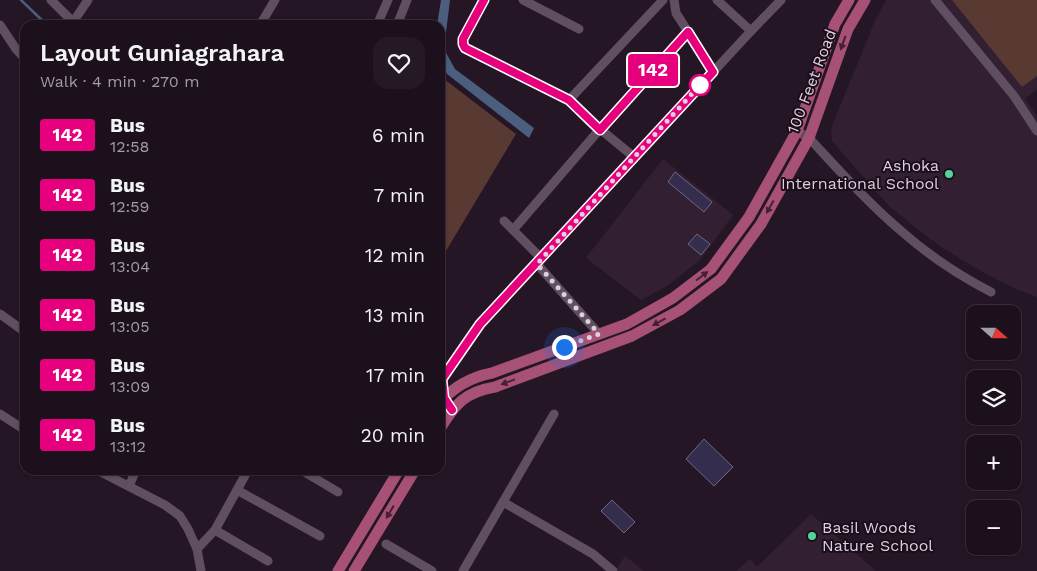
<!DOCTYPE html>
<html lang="en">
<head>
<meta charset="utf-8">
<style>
	body { margin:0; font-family:"Work Sans",sans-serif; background:#251925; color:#f1f3f6; height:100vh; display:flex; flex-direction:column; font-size:19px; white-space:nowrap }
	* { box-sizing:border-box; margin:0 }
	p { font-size:16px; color:#a09da3 }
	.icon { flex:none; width:28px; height:28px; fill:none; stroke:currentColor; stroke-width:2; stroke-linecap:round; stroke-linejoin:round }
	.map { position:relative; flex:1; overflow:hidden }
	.sheet { position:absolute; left:20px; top:20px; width:425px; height:455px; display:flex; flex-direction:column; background:#1c101c; border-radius:15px; box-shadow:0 1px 4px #0004,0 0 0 1px #3a303b }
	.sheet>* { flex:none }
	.badge { padding:0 10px; border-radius:4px; font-size:18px; line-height:32px }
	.needle { width:32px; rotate:111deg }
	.fabs { position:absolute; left:966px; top:305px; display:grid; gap:10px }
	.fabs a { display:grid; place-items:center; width:55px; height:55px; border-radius:10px; background:#1c101c; box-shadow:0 1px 4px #0004,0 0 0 1px #3a303b; font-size:25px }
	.you { position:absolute; width:25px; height:25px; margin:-12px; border:4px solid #fff; border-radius:50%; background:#1a73e8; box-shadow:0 0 0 8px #1a73e833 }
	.map>.badge { position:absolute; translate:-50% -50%; box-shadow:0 0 0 2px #fff }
	.round { display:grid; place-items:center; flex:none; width:52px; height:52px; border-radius:15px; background:#251925 }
	.head { display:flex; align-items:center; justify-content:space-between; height:85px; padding:0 20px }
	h1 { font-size:24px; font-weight:600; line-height:38px }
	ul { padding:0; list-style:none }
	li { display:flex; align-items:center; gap:15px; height:60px; padding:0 20px }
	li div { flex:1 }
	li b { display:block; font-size:19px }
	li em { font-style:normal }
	li .badge { min-width:55px; font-weight:700; text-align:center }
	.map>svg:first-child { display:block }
	.built { fill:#322032 }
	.green { fill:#593a33 }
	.water { fill:#4b5e7d }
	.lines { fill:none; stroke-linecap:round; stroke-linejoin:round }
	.stream { stroke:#4b5e7d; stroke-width:2.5 }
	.building { fill:#342d4d; stroke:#6c687e }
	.minor { stroke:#604f60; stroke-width:9 }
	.major { stroke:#a75176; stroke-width:11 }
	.oneway { fill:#452136 }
	.line-casing { stroke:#fff; stroke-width:11 }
	.line { stroke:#e6007e; stroke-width:8 }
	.walk { stroke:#dcd2dc; stroke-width:5; stroke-dasharray:0 9 }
	.stop-dot { fill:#fff; stroke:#e6007e; stroke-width:2.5 }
	.poi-dot { fill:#52d397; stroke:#1b0d1b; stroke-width:2 }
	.labels { text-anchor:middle; stroke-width:4; stroke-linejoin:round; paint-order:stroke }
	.street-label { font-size:16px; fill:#dcd2dc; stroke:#1b0d1b }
	.poi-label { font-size:16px; fill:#dcd2dc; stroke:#1b0d1b; text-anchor:end }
</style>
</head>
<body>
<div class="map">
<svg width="1037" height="571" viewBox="0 0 1037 571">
	<rect width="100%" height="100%" fill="#251625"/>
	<g class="built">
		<path d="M886,0H1037V90L1025,98L1037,117V297L1016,289L979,270L943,248L925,235L889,206L832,141L831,128L875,21Z"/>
		<path d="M663,159L733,215L700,260L667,286L641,300L586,258Z"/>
		<path d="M811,514L876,571H736L750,559L757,567Z"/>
		<path d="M625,556L644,571H615Z"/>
	</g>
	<g class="green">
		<path d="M952,0H1037V76L1022,87Z"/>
		<path d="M440,72L444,79L516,134L440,261Z"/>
	</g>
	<path class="water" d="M441,0H450L444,49L455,69L534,128L529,138L447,74L440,60V25H437Z"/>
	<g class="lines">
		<path class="stream" d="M21,0L47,25"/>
	</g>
	<g class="building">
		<path d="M675,172L712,202L704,212L668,182Z"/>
		<path d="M697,234L710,244L701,255L688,244Z"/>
		<path d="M704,439L733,467L714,486L686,459Z"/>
		<path d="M612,500L635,522L624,533L601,511Z"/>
	</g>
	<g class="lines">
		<g class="minor">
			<path d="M51,0L73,22"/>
			<path d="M484,0L463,39V44L465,48L569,100L600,129L634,157"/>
			<path d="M523,0L579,29"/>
			<path d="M674,0L676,13L713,71"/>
			<path d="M717,0L751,31"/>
			<path d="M935,0L1014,96L1037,131"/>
			<path d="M0,25L16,49L25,59"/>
			<path d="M71,25L88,0"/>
			<path d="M260,25L275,0"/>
			<path d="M377,25L388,0"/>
			<path d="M397,25L407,0"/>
			<path d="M569,100L663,0"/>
			<path d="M797,131L809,138C838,169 867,202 900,230C927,254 958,275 991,292"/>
			<path d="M504,221L541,258"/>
			<path d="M513,230L600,129L687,32"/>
			<path d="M537,264L599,334"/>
			<path d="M0,314L25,332"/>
			<path d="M452,410L444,399L443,379L479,325L751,31L781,0"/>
			<path d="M0,414L25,430"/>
			<path d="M97,470L165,505L180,516L188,529L197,549L201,571"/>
			<path d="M301,470L338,492"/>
			<path d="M129,486L136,470"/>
			<path d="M237,490L320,536"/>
			<path d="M503,502L593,554L613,571"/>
			<path d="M215,530L268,561"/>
			<path d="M386,544L432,571"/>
			<path d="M197,549L215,530L248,470"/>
			<path d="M463,571L554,414"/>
		</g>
		<g class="major">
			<path d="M440,403C454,386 472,377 492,373L627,324L673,298L711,269L749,217L797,131L835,24L849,0"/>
			<path d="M440,429C455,404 465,392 495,387L632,336L680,310L721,279L761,224L809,138L848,29L865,0"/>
			<path d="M338,571L399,470"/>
			<path d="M354,571L415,470"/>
		</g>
	</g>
	<defs><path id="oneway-solid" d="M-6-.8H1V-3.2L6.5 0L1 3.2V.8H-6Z" transform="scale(1.25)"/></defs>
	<g class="oneway">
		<use href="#oneway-solid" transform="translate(843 43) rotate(110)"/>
		<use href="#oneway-solid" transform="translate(770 207) rotate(119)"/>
		<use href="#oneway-solid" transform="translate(702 276) rotate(-37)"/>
		<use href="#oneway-solid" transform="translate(659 322) rotate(151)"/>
		<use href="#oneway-solid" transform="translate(508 382) rotate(160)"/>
		<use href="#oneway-solid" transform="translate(390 512) rotate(121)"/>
	</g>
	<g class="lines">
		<defs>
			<path id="line" d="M452,410L444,398L442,379L480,324L713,72L688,32L600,130L569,100L465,48L463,44V39L484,0"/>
		</defs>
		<use href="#line" class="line-casing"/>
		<use href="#line" class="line"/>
		<path class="walk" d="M564,347L599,334L537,264L700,85"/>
	</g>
	<circle class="stop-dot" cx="700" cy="85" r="10"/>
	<g class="poi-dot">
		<circle cx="949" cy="174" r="5"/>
		<circle cx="812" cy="536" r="5"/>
	</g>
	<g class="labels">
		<g class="street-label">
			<text transform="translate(811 81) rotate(-69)" y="6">100 Feet Road</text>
		</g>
		<g class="poi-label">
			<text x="939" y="171">Ashoka<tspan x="939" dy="18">International School</tspan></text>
			<text x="822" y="533" text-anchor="start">Basil Woods<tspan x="822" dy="18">Nature School</tspan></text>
		</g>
	</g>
</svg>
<div class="fabs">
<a><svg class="needle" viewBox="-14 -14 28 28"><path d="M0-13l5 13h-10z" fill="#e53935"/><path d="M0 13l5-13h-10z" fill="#a09da3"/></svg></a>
<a><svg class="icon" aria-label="layers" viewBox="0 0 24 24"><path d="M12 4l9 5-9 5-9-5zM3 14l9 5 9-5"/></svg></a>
<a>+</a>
<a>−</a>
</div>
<div class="you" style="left:564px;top:347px"></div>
<b class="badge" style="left:653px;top:70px;background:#e6007e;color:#fff">142</b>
<section class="sheet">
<div class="head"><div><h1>Layout Guniagrahara</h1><p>Walk · 4 min · 270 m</p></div><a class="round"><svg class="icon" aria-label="heart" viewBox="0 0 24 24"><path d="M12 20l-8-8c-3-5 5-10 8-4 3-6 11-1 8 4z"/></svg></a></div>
<ul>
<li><span class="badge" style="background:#e6007e;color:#fff">142</span><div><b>Bus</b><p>12:58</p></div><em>6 min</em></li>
<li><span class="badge" style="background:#e6007e;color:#fff">142</span><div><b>Bus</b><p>12:59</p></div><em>7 min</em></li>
<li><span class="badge" style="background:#e6007e;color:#fff">142</span><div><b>Bus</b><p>13:04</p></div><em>12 min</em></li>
<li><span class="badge" style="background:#e6007e;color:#fff">142</span><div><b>Bus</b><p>13:05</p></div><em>13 min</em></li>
<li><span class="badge" style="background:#e6007e;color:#fff">142</span><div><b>Bus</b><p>13:09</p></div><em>17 min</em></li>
<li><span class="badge" style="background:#e6007e;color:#fff">142</span><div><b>Bus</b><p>13:12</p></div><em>20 min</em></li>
</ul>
</section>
</div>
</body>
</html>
